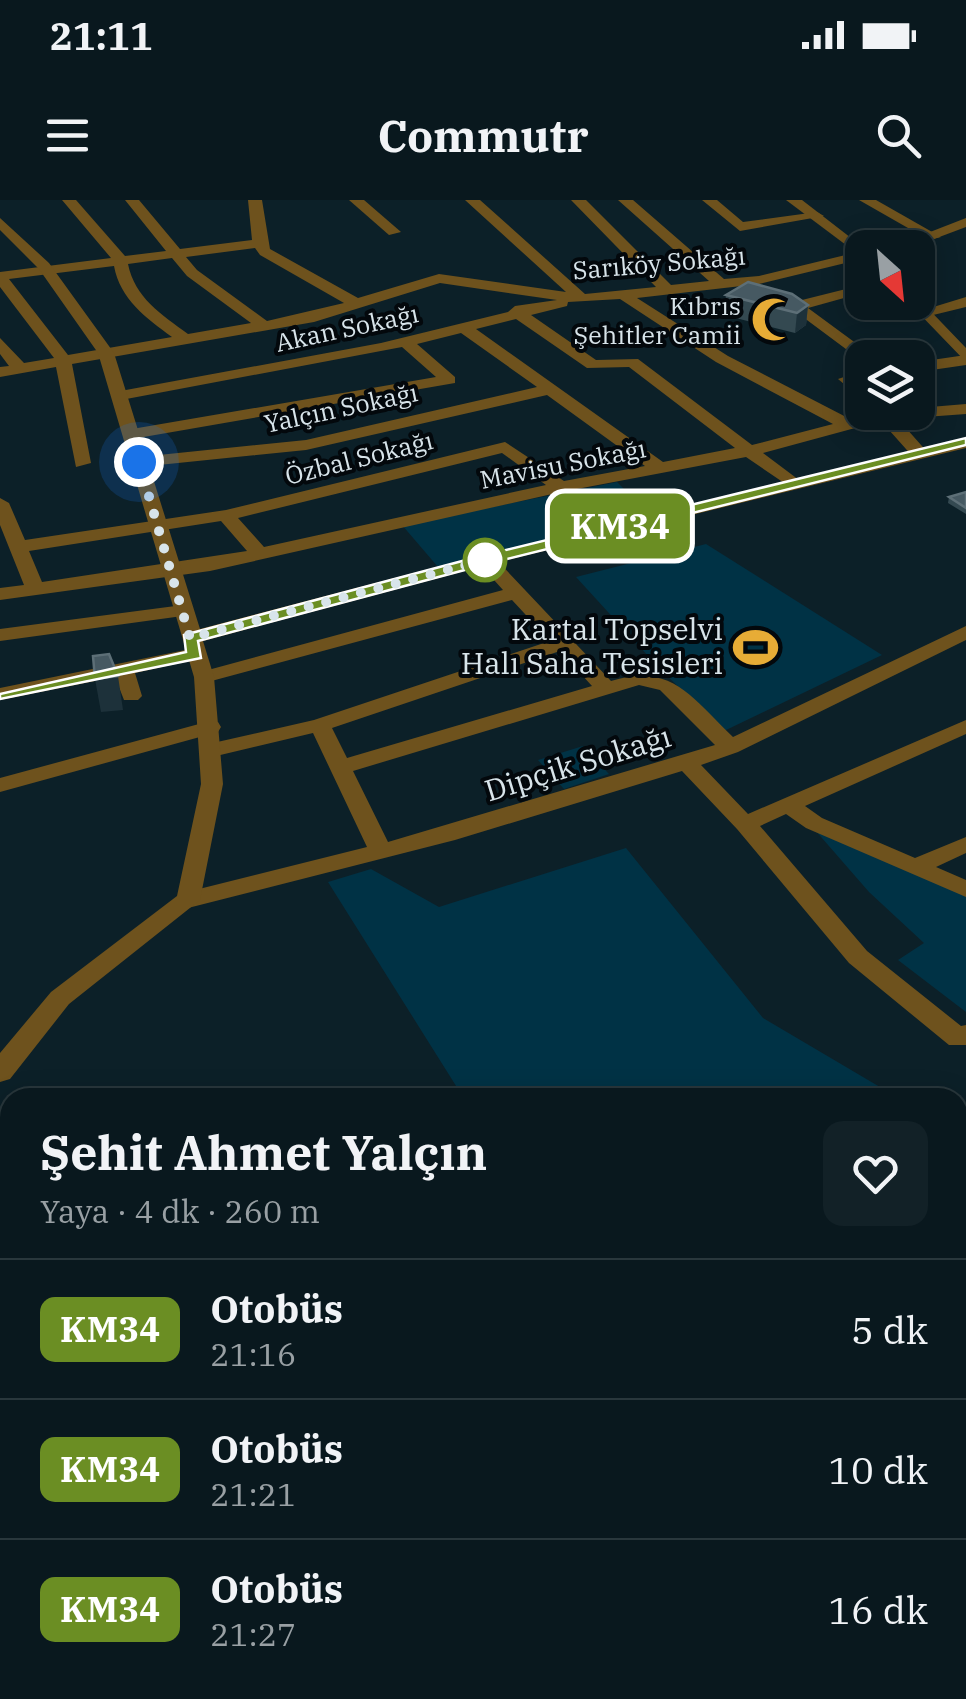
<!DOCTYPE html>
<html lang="tr">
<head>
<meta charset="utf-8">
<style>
	body { margin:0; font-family:"IBM Plex Serif",serif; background:#122127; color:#f1f3f6; height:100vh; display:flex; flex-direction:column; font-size:38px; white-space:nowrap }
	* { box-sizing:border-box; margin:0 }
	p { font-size:32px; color:#99a0a4 }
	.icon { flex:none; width:55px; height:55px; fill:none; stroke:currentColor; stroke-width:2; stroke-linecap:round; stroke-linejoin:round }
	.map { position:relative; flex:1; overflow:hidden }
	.panel { position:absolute; left:0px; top:888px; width:968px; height:612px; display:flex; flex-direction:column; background:#09181e; border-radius:30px 30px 0 0; box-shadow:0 5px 25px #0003,0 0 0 2px #29373c }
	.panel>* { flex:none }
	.badge { padding:0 20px; border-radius:15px; font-size:35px; line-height:65px }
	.needle { width:65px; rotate:153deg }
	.buttons { position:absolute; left:845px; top:30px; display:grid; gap:20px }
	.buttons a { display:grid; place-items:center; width:90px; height:90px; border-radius:20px; background:#09181e; box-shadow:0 5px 25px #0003,0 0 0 2px #29373c; font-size:50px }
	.you { position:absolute; width:50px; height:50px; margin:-25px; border:8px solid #fff; border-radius:50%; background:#1a73e8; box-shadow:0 0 0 15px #1a73e833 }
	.map>.badge { position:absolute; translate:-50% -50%; box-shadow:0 0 0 5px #fff }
	.round { display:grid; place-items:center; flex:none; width:105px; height:105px; border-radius:20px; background:#122127 }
	.summary { display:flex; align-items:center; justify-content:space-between; height:170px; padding:0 40px }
	h1 { font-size:48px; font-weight:800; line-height:75px }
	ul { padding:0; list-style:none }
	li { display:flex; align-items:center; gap:30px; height:140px; padding:0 40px; border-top:2px solid #29373c }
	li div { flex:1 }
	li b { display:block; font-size:38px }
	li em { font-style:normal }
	li .badge { min-width:110px; font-weight:700; text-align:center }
	.status { display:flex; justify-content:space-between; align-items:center; height:70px; padding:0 50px; background:#09181e; direction:ltr }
	.status svg { height:28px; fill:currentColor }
	header { display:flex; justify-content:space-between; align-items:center; height:130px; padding:0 40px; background:#09181e; font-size:45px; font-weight:800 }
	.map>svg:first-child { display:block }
	.green { fill:#003245 }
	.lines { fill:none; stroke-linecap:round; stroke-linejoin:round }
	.minor { fill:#6e521d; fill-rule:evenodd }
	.tertiary { fill:#6e521d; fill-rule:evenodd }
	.wall { fill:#344951 }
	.shaded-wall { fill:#1d313a }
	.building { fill:#465962; stroke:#5d6f77; stroke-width:2.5 }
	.line { fill:#6b8e23; stroke:#fff; stroke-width:2.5 }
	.walk { stroke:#d8e4ea; stroke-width:10; stroke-dasharray:0 18 }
	.stop-dot { fill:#fff; stroke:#6b8e23; stroke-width:5 }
	.labels { text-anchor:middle; stroke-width:8; stroke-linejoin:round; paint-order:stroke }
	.far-street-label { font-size:25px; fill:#d8e4ea; stroke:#03080c }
	.far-poi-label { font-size:25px; fill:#d8e4ea; stroke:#03080c; text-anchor:end }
	.poi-label { font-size:30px; fill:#d8e4ea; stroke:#03080c; text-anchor:end }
	.street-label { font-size:30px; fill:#d8e4ea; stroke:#03080c }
</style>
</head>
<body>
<div class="status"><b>21:11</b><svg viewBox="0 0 49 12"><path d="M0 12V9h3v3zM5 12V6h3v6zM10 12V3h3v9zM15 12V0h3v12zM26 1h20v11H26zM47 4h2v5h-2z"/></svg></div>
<header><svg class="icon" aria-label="menu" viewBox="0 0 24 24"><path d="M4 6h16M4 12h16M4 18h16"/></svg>Commutr<svg class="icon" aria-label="search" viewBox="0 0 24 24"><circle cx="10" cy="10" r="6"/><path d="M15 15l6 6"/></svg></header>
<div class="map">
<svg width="966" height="1499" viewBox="0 0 966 1499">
	<rect width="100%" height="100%" fill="#0c2028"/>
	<g class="green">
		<path d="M617,282L649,314L438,367L402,325Z"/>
		<path d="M706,344L882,455L724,531L661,470L576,377Z"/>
		<path d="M583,546L609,574L564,589L538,560Z"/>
		<path d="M815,630L966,693V812L898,760L924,743L869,692Z"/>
		<path d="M626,648L763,818L885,890L889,897H463L328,682L371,669L439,707Z"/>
		<path d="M958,987L966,993V1351L958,1336Z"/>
	</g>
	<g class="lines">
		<g class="minor">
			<path d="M62,0H76L125,56L166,51L125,0H139L180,49L252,40L248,0H262L270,49L358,98L439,74L566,92L465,0H480L585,94L656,87L571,0H586L671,85L709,81L618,0H633L724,79L759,76L862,51V59L759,84L637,98L728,156L850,219L874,212H918V208L966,204V214L898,219L929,254L920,259L914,258L881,221L763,253L799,280V288L793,289L746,257L561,292L210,371L0,400V388L24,385L0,325V298L9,303L25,340L226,310L505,242L564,281L645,266L547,195L306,250L139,267L130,262L139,257L306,240L537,187L461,133L417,144L455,177V183L132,239L123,234L132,229L436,177L402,147L121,200L115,198V192L381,143L508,112L515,106L557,100L440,83L314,122L72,164L91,263L76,267L56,167L0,177V167L9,166L0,154V138L24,163L54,158L0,87V72L111,58ZM255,48L260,55L344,103L267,121L197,70L186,57ZM172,58L187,76L251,123L188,134C161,114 135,98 128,64ZM114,66C120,99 146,118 172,137L68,155L9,79ZM620,99L716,162L833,224L752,245L638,159L596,160L531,115L567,106L568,102ZM516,119L587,168L629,167L735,248L663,262L476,129ZM502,253L546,285L264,347L238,318ZM221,321L247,351L42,382L29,351Z"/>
			<path d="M349,0H364L401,32L389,35Z"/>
			<path d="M702,0H717L743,22L817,12L824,16L740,31Z"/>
			<path d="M859,0H876L941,37L929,40Z"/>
			<path d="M862,85V93L808,108L876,158H862V161L772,94L784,91L798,101Z"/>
			<path d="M966,97V107L925,117L917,112Z"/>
			<path d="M966,155V165L918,172V162Z"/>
			<path d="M862,171V181L858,182L862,186V199L838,179Z"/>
			<path d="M486,354L493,356L611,481C672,462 692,498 733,537L966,426V440L738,552L701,565L748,614L966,520V534L805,606L822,618L915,658L966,637V653L936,667L966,680V697L806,628L786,614L760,626L867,751L961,826L966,825V845H949L849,763L737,629L682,571L455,640L188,708L179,706L176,700L179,694L367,647L313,533L212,557L204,555L201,550L204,545L314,520L550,441L512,400L204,483L194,477L197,473L503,390L476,360ZM560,451L592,486L347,558L332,528ZM639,485L660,490L715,545L388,642L353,571Z"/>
			<path d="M183,405L190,407V415L0,441V429Z"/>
			<path d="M195,448L202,450V458L135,473L142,496L138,500H124L115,477L0,500V488Z"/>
			<path d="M210,521L218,522L221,527L218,532L0,592V578Z"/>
		</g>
		<g class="tertiary">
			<path d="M786,0H802L864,48L862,57Z"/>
			<path d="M0,18L49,63L114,153L200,429L479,356L966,238V248L491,364L203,441L214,477L223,584L200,700L69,804L10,879L0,882V853L51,792L177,696L201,584L194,477L98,153L39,69L0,30Z"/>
			<path d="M966,18V27L910,48H889Z"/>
			<path d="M918,98L966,148V162L911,105L909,102H918Z"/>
		</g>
	</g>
	<g class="wall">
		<path d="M726,95L808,105L806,125L795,133L724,115Z"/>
		<path d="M966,292V314L948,303L949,297Z"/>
	</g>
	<g class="shaded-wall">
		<path d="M808,105L806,125L795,133L797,113Z"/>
		<path d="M118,476L123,510L101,512L95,479Z"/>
	</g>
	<g class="building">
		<path d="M748,82L792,94L808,105L797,113L726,95Z"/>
		<path d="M966,292V308L949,297Z"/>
		<path d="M109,454L118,476L95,479L93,456Z"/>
	</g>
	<path class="line" d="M966,238V245L491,363L198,441L201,458L0,499V494L186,452L184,435L481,356Z"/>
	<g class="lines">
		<path class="walk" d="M139,262L190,438L485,360"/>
	</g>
	<defs>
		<symbol id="mosque-bare" viewBox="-9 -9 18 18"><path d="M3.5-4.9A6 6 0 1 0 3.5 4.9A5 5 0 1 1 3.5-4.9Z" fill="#e7ac36" stroke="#03080c" stroke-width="2.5" paint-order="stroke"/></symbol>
		<symbol id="stadium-bare" viewBox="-9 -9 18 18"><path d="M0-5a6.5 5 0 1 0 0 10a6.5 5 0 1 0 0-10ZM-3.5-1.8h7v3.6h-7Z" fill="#e7ac36" stroke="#03080c" stroke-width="2.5" paint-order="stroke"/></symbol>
	</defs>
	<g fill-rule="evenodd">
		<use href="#mosque-bare" x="742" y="88" width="63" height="63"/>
		<use href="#stadium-bare" x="724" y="416" width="63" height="63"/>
	</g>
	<circle class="stop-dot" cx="485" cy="360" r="20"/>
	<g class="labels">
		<g class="far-street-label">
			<text transform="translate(659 63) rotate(-5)" y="9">Sarıköy Sokağı</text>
			<text transform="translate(347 128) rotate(-12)" y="9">Akan Sokağı</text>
			<text transform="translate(341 208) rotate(-12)" y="9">Yalçın Sokağı</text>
			<text transform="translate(359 258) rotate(-14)" y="9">Özbal Sokağı</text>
			<text transform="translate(563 264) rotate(-11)" y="9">Mavisu Sokağı</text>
		</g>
		<g class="far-poi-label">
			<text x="741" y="115">Kıbrıs<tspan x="741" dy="29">Şehitler Camii</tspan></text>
		</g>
		<g class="poi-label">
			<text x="723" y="440">Kartal Topselvi<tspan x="723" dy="34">Halı Saha Tesisleri</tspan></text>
		</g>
		<g class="street-label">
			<text transform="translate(578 564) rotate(-17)" y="10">Dipçik Sokağı</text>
		</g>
	</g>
</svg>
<div class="buttons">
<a><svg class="needle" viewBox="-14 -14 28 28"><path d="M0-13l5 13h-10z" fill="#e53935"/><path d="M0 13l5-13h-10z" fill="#99a0a4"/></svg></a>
<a><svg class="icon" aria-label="layers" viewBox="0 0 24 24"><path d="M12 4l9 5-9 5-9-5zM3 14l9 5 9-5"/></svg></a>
</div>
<div class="you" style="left:139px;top:262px"></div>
<b class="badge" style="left:620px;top:326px;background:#6b8e23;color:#fff">KM34</b>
<section class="panel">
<div class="summary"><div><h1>Şehit Ahmet Yalçın</h1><p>Yaya · 4 dk · 260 m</p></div><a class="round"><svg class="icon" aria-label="heart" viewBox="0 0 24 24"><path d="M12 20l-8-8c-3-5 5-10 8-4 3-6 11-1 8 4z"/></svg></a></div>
<ul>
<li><span class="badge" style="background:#6b8e23;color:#fff">KM34</span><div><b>Otobüs</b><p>21:16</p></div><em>5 dk</em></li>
<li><span class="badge" style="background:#6b8e23;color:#fff">KM34</span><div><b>Otobüs</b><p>21:21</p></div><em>10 dk</em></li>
<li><span class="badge" style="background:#6b8e23;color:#fff">KM34</span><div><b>Otobüs</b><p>21:27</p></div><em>16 dk</em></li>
</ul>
</section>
</div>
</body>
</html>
